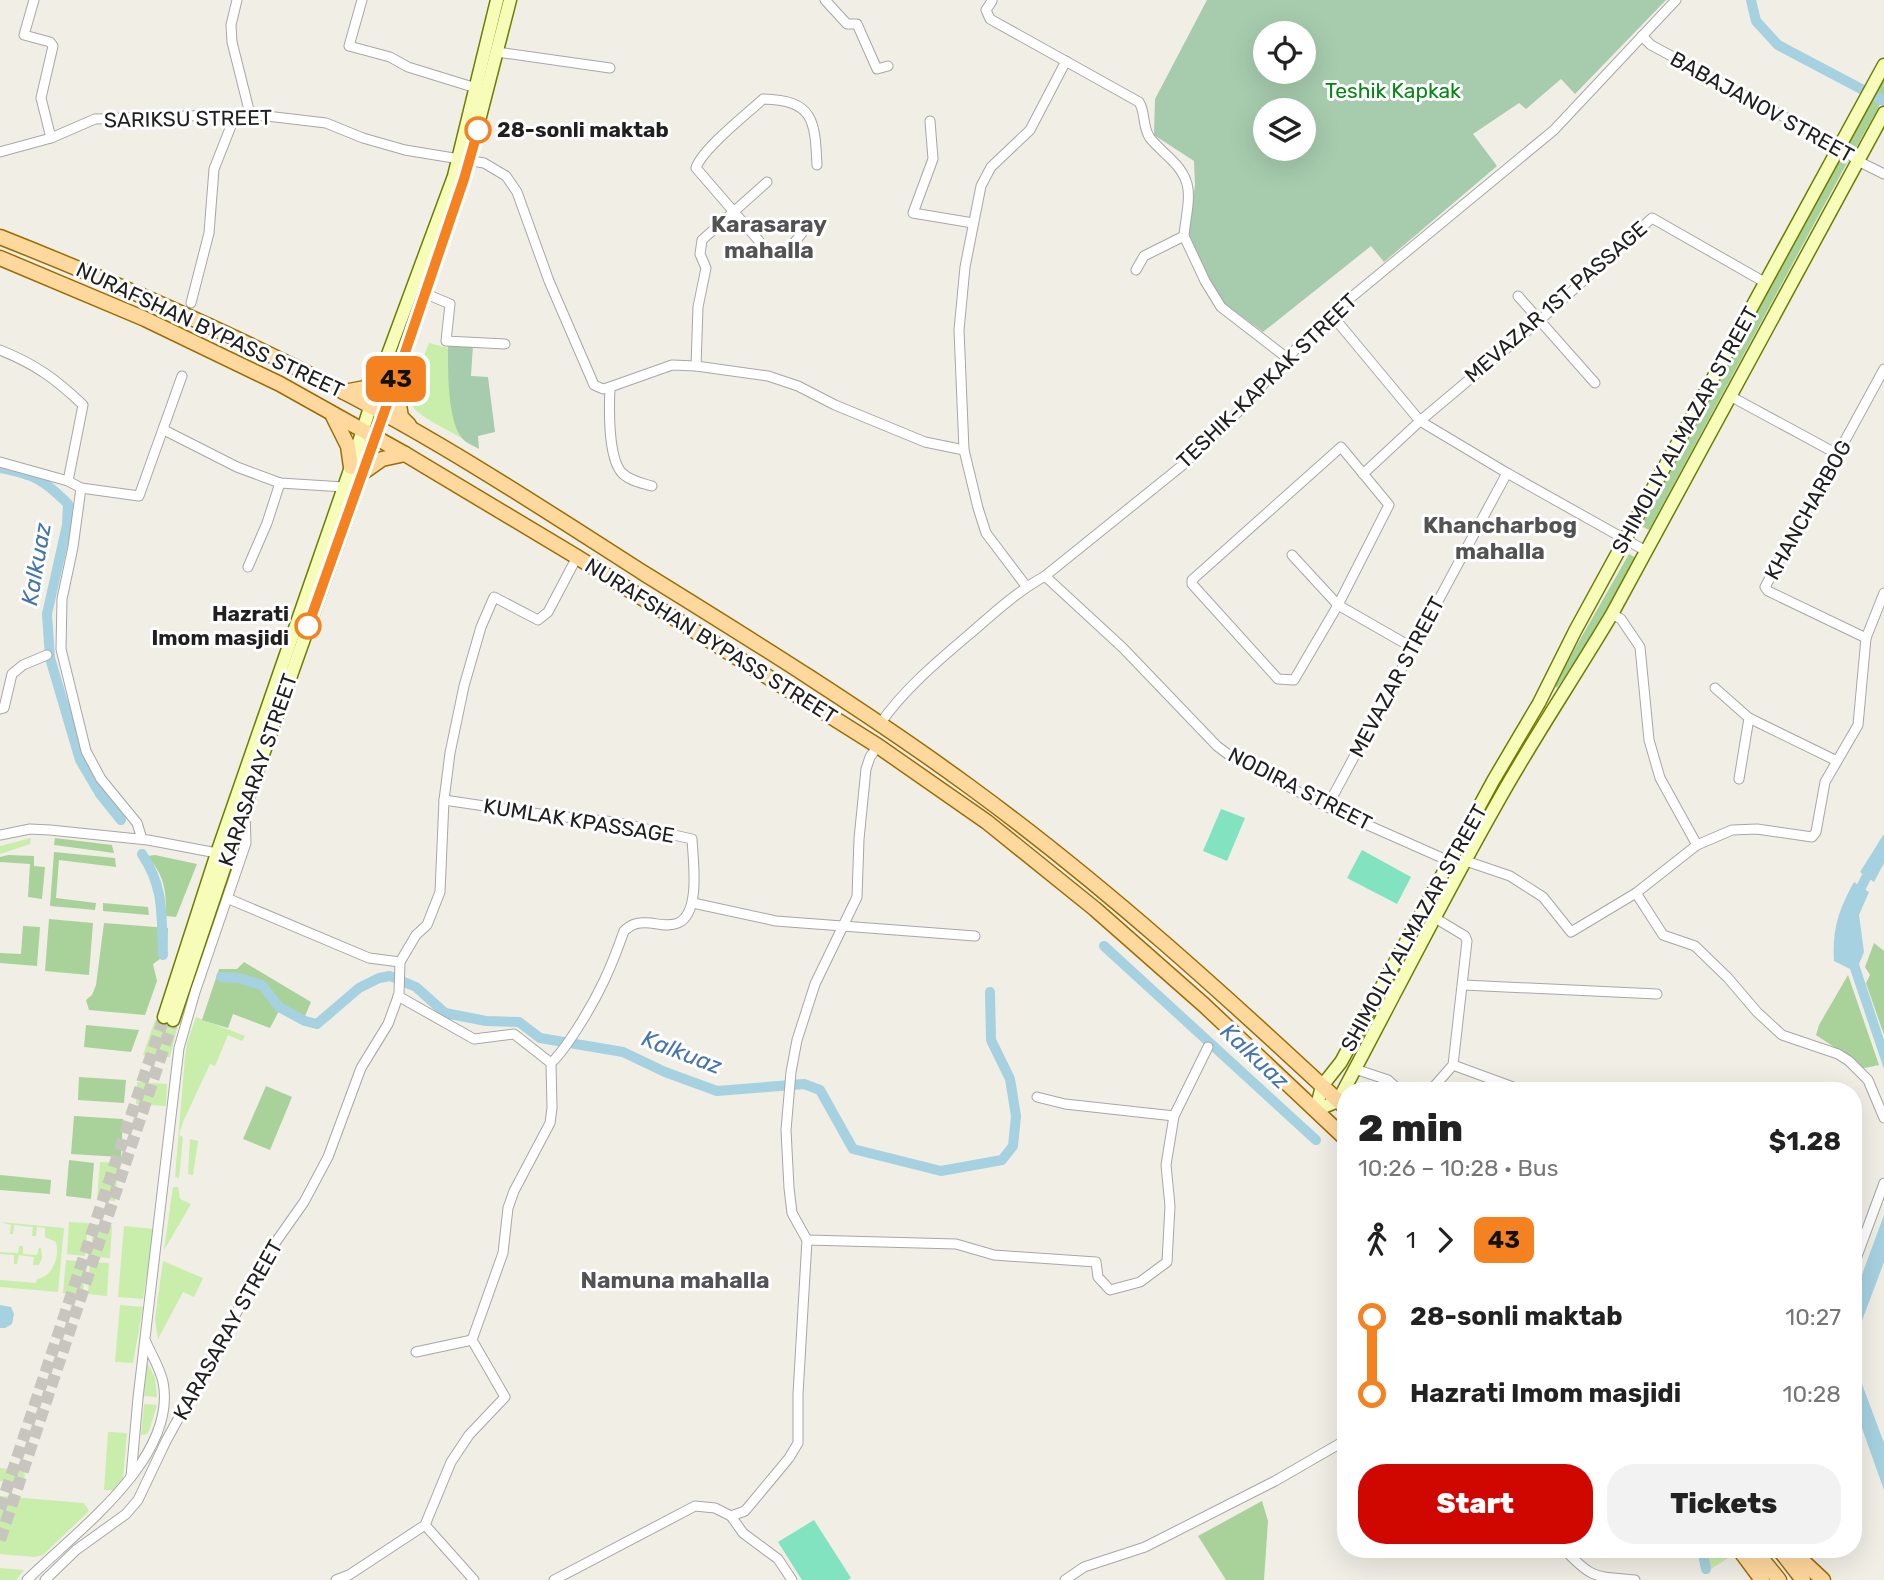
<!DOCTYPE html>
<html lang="en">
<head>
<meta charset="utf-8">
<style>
	body { margin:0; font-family:Rubik,sans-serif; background:#f2f2f2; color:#222; height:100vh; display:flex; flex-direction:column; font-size:26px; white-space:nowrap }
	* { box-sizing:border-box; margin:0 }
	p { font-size:23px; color:#767676 }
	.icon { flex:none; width:38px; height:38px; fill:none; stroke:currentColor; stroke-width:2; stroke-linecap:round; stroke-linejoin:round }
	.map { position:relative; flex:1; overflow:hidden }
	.side { position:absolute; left:1337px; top:1082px; width:525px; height:476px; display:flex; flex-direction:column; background:#fff; border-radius:28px; box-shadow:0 7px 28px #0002 }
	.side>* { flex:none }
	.badge { padding:0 14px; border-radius:10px; font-size:24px; line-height:46px }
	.tools { position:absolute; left:1253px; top:21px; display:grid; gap:14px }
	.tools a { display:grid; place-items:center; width:63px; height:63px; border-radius:50%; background:#fff; box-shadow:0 7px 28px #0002; font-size:35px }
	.map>.badge { position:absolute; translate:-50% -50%; box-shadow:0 0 0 4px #fff }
	.legs { display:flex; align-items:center; gap:10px; height:77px; padding:0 21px; font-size:23px }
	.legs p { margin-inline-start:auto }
	.headline { display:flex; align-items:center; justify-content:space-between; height:119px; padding:0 21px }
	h1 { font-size:38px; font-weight:800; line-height:52px }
	.cta { display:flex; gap:14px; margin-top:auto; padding:14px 21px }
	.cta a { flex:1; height:80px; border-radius:28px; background:#d00700; color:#fff; font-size:28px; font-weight:800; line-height:80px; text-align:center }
	.cta a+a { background:#f2f2f2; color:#222 }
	ul { padding:0 21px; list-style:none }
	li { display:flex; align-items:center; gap:24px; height:77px; font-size:26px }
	li i { display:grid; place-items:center; width:10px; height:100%; margin:0 9px; background:currentColor }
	li i::after { content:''; width:18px; height:18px; margin:-9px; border:5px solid; border-radius:50%; background:#fff }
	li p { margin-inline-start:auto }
	li:first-child i { background:linear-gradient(#0000 50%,currentColor 0) }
	li:last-child i { background:linear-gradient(currentColor 50%,#0000 0) }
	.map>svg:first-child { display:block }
	.grass { fill:#c9edaa }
	.forest { fill:#a8d299 }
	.cemetery { fill:#a6cbad; fill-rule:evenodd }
	.pitch { fill:#81e3c0 }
	.water { fill:#a5d1e0 }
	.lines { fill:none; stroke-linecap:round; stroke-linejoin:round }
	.canal { stroke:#a5d1e0; stroke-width:10 }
	.secondary-tunnel { stroke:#c7c5be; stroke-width:12; stroke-dasharray:12 6; stroke-linecap:butt }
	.street-casing { stroke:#a7a7a7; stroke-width:11 }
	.secondary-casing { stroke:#6c7e00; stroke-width:15 }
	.primary-casing { stroke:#9c6d00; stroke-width:17 }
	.street { stroke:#fff; stroke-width:9 }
	.secondary { stroke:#f7fdb8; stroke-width:12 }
	.primary { stroke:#ffd89d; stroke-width:14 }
	.line-1-casing { stroke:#fff; stroke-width:16 }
	.line-1 { stroke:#f58220; stroke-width:10 }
	.stop-1-dot { fill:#fff; stroke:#f58220; stroke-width:3.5 }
	.labels { text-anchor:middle; stroke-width:6; stroke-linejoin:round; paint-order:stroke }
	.park-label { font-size:21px; fill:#068615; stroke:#fff }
	.street-label { font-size:21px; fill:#202020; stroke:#fff }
	.stop-label { font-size:21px; font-weight:bold; fill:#202020; stroke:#fff; text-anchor:start }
	.neighbourhood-label { font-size:23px; font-weight:bold; fill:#535353; stroke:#fff }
	.water-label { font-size:23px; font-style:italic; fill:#4475ad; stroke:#fff }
</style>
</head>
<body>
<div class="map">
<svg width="1884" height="1580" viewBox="0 0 1884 1580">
	<rect width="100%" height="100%" fill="#f1eee6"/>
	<g class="grass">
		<path d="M429,343L448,348C448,379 451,407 461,438C449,430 421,418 413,407C405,396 424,357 429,343Z"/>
		<path d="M31,838L30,844L0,854V846Z"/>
		<path d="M196,1017L245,1036L242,1041L228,1035L215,1066L210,1064L183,1122L179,1135L183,1137L179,1178L175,1177L185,1057L187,1043Z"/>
		<path d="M155,1020L177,1028L170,1057L143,1055Z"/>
		<path d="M137,1082L167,1084L166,1106L136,1104Z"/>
		<path d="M190,1139L198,1141L193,1175L188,1174Z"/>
		<path d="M100,1162L119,1163L115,1201L97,1199Z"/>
		<path d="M173,1187H178L180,1199L191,1204L164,1250Z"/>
		<path d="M0,1222L64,1228L58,1292L0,1287V1280L36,1283L37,1279C53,1277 60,1256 56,1242L45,1237V1228L37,1227L36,1236H32L33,1227L14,1225L13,1234H10L11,1225Z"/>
		<path d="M69,1222L88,1223L85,1256L67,1254Z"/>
		<path d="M93,1224L112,1226L110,1258L91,1257Z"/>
		<path d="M124,1226L154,1229L143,1299L118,1297Z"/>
		<path d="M19,1246H23V1254L37,1255L39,1248H41L42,1258L39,1265H33L34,1257L19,1255L17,1264H14V1255L0,1254V1252L18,1253Z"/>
		<path d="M66,1260L85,1262L83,1294L63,1293Z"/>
		<path d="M163,1261L203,1278L194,1297L183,1292L158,1339L155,1319Z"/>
		<path d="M90,1262L109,1263L107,1296L88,1294Z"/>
		<path d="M120,1305L143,1307L133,1363L115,1362Z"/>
		<path d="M147,1362L155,1378L157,1397L144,1396Z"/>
		<path d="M144,1404L157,1405L149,1431L147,1434L141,1435Z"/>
		<path d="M108,1432L127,1433L123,1478L113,1490H104Z"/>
		<path d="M0,1468L25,1471L24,1484L0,1481Z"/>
		<path d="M0,1496L84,1503L89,1511L43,1555L34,1557L0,1554Z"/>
		<path d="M1705,1549H1722L1728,1558L1711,1569Z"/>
		<path d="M0,1568L24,1570L16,1580H0Z"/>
	</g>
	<g class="forest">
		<path d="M1884,78V97L1856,148L1848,144Z"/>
		<path d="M1840,157L1848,161L1649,530L1641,526Z"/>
		<path d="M1629,554L1636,558L1584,648L1557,688L1554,685Z"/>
		<path d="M55,838L112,845L114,853L54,845Z"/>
		<path d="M54,852L115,858L116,867L59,860L56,898L96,903L95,910L50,906Z"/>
		<path d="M8,855L34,856V866L45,867L42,899L28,897L30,864L0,862V857Z"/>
		<path d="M155,855L197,864L176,917L166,916C166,890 165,876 147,856Z"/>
		<path d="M103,903L148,907L149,915L103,911Z"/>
		<path d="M49,919L93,923L89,975L45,971Z"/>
		<path d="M104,923L168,928L167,954L153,964L157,981L145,1015L89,1010L86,1000L92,995L96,985Z"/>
		<path d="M23,926L40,927L37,966L0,963V953L21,954Z"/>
		<path d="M1874,943L1884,951V1035L1866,983L1870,975L1865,967Z"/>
		<path d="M244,962L311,1002L305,1016L281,1007L270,1028L233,1014L228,1028L202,1020L219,969H237Z"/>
		<path d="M1848,975L1879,1065L1860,1069L1840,1051L1816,1035L1819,1025Z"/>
		<path d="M86,1025L139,1030L131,1052L84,1047Z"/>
		<path d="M79,1077L126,1080L124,1103L78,1100Z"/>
		<path d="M266,1086L292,1097L270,1150L243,1139Z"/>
		<path d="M74,1116L123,1119L121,1157L71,1154Z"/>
		<path d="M69,1160L94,1163L91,1199L66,1196Z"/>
		<path d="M0,1175L51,1180L50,1194L0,1190Z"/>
		<path d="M1262,1501L1268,1521L1264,1580H1226L1198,1536Z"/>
	</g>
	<g class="cemetery">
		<path d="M1207,0H1666L1575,94L1561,79L1526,109L1519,103L1473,134L1497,166L1384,262L1371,246L1263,332L1221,301L1187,239L1195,185L1194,161L1154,135L1155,99ZM1265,33H1304V72H1265ZM1265,110H1304V149H1265Z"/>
		<path d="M448,343L473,345L471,376L488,377L495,432L478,436L479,449C474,446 464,442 461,437C447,418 448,366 448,343Z"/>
	</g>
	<g class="pitch">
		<path d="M1221,809L1245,818L1227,861L1203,851Z"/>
		<path d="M1362,850L1411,877L1397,904L1347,878Z"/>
		<path d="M814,1520L851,1578L848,1580H802L778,1542Z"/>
	</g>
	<g class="water">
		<path d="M1884,834V863L1874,882L1860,872Z"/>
		<path d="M1854,882L1869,892L1859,915L1864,952L1859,964L1884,1040V1069L1850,969L1834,961C1832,929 1839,909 1854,882Z"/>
		<path d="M1884,1215V1262L1857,1334L1856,1368L1884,1443V1490L1853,1403V1299Z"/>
		<path d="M0,1305L11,1307L14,1314L12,1324L5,1328H0Z"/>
	</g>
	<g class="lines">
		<g class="canal">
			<path d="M1751,0L1756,21L1778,45L1884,101"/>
			<path d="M0,468C35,475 43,479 68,504L67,525L47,614L50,658L80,760L100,794L121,820"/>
			<path d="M142,854C165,889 161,915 163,955"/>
			<path d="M1855,899L1884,843"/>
			<path d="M1104,946L1316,1140"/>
			<path d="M221,977L239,978L262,985L279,1007L305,1021L317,1024L359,988L379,978L390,976L416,987L445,1013L486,1021L519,1022L540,1038L623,1052L665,1072L717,1091L804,1084L820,1090L853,1149L941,1171L1002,1160L1013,1146L1016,1116L1010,1079L991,1040L990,992"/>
			<path d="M1702,1549L1706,1569"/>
		</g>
		<g class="secondary-tunnel">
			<path d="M0,1509L164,1017"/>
			<path d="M0,1540L173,1020"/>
		</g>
		<defs>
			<g id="street">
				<path d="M34,0L24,35L50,42L53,46L41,98L51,138"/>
				<path d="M237,0L231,25L232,42L250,114"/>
				<path d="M362,0L349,46L390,57L408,67L476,88"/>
				<path d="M825,0L847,24H857L877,69L888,66"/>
				<path d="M992,1L986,10L990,19L1139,102C1146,113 1142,127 1150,138C1161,152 1180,163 1186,181C1192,196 1185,220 1184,236"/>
				<path d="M1642,36L1651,45L1840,147L1858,161L1884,174"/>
				<path d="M497,52L610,68"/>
				<path d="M930,121L933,159L913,213L973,223"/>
				<path d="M0,152L51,138L95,119L250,114L326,123L363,138L405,150L484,163L506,176L517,192L549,281L594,385L603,389L610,387L672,365L696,366L768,376L798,386L835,405L925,442L964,450"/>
				<path d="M802,233L786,253H774L766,249L696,168C702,149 747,114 763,99C814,100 815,121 817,165"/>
				<path d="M1136,270L1144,256L1184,236L1205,281L1221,307L1287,358"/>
				<path d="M424,293L450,304L446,341L505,344"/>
				<path d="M1518,296L1595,383"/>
				<path d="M191,303L209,233L214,169L231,126L232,115"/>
				<path d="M1331,314L1420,421L1507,473L1646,551"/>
				<path d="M0,350C35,364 56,379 83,405L68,481"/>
				<path d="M696,366L698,307L706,268L700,254L702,240L767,182"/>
				<path d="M610,387C609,408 608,458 622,473C630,481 642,483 652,486"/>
				<path d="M1730,396L1839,455"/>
				<path d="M164,430L237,467L280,483L344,487"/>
				<path d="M0,462L68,481L81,488L139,496L182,376"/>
				<path d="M1363,474L1420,421L1539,321L1652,218L1766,283"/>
				<path d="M81,488L73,547L62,599L61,649L86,751L101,779L137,823L142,839"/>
				<path d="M1292,555L1338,605L1389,505L1341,447L1192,580V584L1278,679L1294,680L1338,605L1413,648"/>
				<path d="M248,567L267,523L280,483"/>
				<path d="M1045,576L1123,648L1217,746L1229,755L1327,807L1440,857L1449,864"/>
				<path d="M1026,586L986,533L978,508L964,450L959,330L965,267L981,186L991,167L1030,130L1066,61"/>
				<path d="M1612,614L1621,619L1640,647L1649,740L1660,778L1697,845"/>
				<path d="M1866,638L1768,591L1765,587L1884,369"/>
				<path d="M1715,688L1749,718"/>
				<path d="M0,709L4,708L12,674L23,665L47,655"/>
				<path d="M880,724C904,689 939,660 972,632C995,612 1018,591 1045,576L1184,464L1239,411L1287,358L1331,314L1554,130L1676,0"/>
				<path d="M1739,779L1749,718L1837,761"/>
				<path d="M1327,807L1507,473"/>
				<path d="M0,835L30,829L50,830L148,840L217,853"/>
				<path d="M1466,861L1510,876L1543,897L1571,932L1636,893L1697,845L1732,830L1757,829L1812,837L1816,832L1825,782L1858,725L1866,638L1884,593"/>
				<path d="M1636,893L1663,935L1695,946L1728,978L1757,1012L1782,1035L1838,1054L1849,1061L1868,1080L1884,1118"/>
				<path d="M229,899L369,958L400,962"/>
				<path d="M693,903L776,921L975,936"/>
				<path d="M1464,985L1657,994"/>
				<path d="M398,996L474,1039L514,1034L551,1063"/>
				<path d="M1453,1065L1521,1090"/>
				<path d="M1355,1069L1388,1080L1399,1090"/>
				<path d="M1431,1090L1453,1065L1467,941L1465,936L1435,918"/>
				<path d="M1037,1097L1065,1104L1174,1116"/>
				<path d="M807,1240L956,1244L994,1255L1096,1262L1098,1277L1110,1290L1140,1282L1167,1262L1170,1206L1166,1165L1174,1116L1208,1047"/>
				<path d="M1853,1267L1884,1183"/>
				<path d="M416,1352L472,1340"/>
				<path d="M131,1477L138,1398L179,1048L195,992L246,843L245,814"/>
				<path d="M731,1516L743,1533L778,1559L792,1580"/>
				<path d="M425,1525L451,1462L469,1435L505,1397L472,1340L503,1253L508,1208L514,1191L550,1123L552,1108L551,1063C562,1053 569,1041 577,1029C599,995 611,968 624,931C632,923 640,922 650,923C659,924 669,927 678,923C701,913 693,860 692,839L615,822L546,815L444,800"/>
				<path d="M425,1525L474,1580"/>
				<path d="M1564,1549C1593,1580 1595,1576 1635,1580"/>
				<path d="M27,1580C75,1532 178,1459 163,1382C160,1368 151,1354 146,1342"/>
				<path d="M45,1580L76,1550L126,1514L138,1500L166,1441L251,1286L273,1246L304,1202L328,1157L361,1068L388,1024L399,994L400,962L416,935L427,925L440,892L444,800L450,753L464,686L481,627L494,597L538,620L548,612L577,557"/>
				<path d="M336,1580L349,1575L425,1525"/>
				<path d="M554,1580L695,1506L715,1508L731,1516L745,1511L789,1458L798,1443V1394L807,1240L792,1213L789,1188L786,1130L791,1072L797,1040L815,984L857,897L859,839L866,769L870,757L878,746"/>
				<path d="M1065,1580L1084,1567L1145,1547L1275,1481L1346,1440"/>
			</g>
			<g id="secondary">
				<path d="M164,1017L217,853L351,467L380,376L454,176L497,0"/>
				<path d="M173,1020L249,794L395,382L464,179L510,0"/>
				<path d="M1316,1110L1322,1086L1341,1062L1493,781L1539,703L1575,631L1884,65"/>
				<path d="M1316,1110L1338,1101C1391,1002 1441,902 1496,805C1532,740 1574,678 1612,614L1884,113"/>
			</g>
			<g id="primary">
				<path d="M0,237C116,283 229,332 340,390C445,444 545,510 645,574C755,642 866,711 970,787C1103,884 1226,996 1346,1108"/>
				<path d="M0,258L145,319L280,384L405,454L577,557L878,746L987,822L1095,909L1204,1005L1346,1139"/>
				<path d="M395,382L401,417L409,425"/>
				<path d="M344,392L365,388L380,376"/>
				<path d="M333,416L348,446L351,467"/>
				<path d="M362,473L382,459L405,454"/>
				<path d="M1739,1549L1762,1580"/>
				<path d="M1754,1549L1779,1580"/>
				<path d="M1779,1549L1803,1580"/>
				<path d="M1790,1549L1823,1580"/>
			</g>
		</defs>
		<use href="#street" class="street-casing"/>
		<use href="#secondary" class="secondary-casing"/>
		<use href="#primary" class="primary-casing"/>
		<use href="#street" class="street"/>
		<use href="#secondary" class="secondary"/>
		<use href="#primary" class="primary"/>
	</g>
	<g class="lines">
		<defs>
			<path id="line-1" d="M308,626L395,382L464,179L478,130"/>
		</defs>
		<use href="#line-1" class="line-1-casing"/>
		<use href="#line-1" class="line-1"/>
	</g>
	<g class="stop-1-dot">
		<circle cx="478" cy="130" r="12"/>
		<circle cx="308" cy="626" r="12"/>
	</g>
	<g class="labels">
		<g class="park-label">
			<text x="1393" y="98">Teshik Kapkak</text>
		</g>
		<g class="street-label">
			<text transform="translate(1762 107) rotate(29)" y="7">BABAJANOV STREET</text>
			<text transform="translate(188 119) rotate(-1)" y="7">SARIKSU STREET</text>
			<text transform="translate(1556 302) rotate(-41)" y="7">MEVAZАR 1ST PASSAGE</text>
			<text transform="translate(210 330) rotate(25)" y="7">NURAFSHAN BYPASS STREET</text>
			<text transform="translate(1267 381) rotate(-44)" y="7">TESHIK-KAPKAK STREET</text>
			<text transform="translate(1685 430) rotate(-61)" y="7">SHIMOLIY ALMAZAR STREET</text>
			<text transform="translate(1808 510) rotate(-61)" y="7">KHANCHARBOG</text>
			<text transform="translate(711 641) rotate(32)" y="7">NURAFSHAN BYPASS STREET</text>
			<text transform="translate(1397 677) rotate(-62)" y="7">MEVAZAR STREET</text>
			<text transform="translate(258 770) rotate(-71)" y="7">KARASARAY STREET</text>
			<text transform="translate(1300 789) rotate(27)" y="7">NODIRA STREET</text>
			<text transform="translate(579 821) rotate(9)" y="7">KUMLAK KPASSAGE</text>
			<text transform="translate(1414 928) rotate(-61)" y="7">SHIMOLIY ALMAZAR STREET</text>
			<text transform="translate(228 1330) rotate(-61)" y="7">KARASARAY STREET</text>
		</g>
		<g class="stop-label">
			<text x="497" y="137">28-sonli maktab</text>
			<text x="289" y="621" text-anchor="end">Hazrati<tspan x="289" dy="24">Imom masjidi</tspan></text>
		</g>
		<g class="neighbourhood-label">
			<text x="769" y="232">Karasaray<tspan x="769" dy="26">mahalla</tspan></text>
			<text x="1500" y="533">Khancharbog<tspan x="1500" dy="26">mahalla</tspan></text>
			<text x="675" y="1288">Namuna mahalla</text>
		</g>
		<g class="water-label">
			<text transform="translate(36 564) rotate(-80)" y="8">Kalkuaz</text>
			<text transform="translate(682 1052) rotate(21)" y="8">Kalkuaz</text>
			<text transform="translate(1255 1056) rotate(43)" y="8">Kalkuaz</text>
		</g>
	</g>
</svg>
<div class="tools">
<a><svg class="icon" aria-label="locate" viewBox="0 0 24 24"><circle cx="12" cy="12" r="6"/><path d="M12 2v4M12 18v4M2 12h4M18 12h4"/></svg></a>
<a><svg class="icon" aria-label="layers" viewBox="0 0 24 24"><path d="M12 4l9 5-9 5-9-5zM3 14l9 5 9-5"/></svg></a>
</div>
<b class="badge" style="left:396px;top:379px;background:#f58220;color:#111">43</b>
<section class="side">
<div class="headline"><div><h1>2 min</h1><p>10:26 – 10:28 · Bus</p></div><b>$1.28</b></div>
<div class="legs"><svg class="icon" aria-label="walk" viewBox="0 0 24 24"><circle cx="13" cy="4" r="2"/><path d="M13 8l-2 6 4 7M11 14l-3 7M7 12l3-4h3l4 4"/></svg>1<svg class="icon" aria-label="forward" viewBox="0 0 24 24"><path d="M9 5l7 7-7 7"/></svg><b class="badge" style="background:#f58220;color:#111">43</b></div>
<ul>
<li><i style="color:#f58220"></i><b>28-sonli maktab</b><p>10:27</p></li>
<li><i style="color:#f58220"></i><b>Hazrati Imom masjidi</b><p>10:28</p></li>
</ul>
<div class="cta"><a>Start</a><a>Tickets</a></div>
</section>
</div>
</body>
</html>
